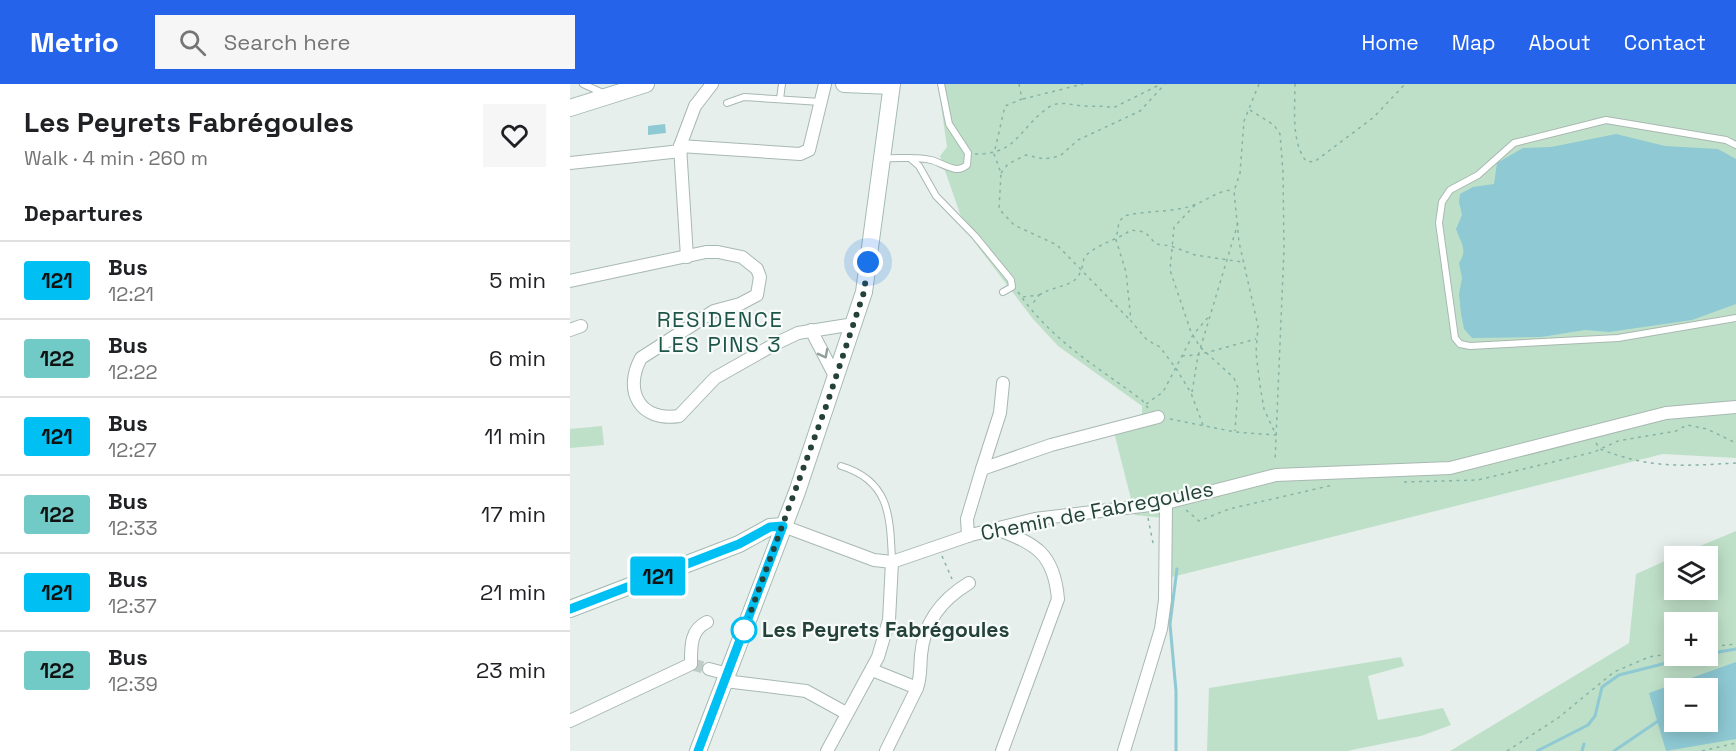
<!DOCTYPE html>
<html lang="en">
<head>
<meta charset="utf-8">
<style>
	body { margin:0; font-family:"Space Grotesk",sans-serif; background:#f6f6f6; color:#202124; height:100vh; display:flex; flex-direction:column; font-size:22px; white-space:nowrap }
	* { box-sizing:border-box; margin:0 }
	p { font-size:20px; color:#757577 }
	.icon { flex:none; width:33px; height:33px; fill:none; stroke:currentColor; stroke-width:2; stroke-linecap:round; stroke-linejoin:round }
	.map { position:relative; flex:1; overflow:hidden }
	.sheet { display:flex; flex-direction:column; background:#fff; width:570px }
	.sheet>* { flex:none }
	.badge { padding:0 12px; border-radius:4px; font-size:21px; line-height:39px }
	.tools { position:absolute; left:1094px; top:462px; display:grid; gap:12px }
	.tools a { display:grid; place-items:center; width:54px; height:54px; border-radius:0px; background:#fff; box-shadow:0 3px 15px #0003; font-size:30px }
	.you { position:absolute; width:30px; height:30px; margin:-15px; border:4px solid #fff; border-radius:50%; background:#1a73e8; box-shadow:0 0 0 9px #1a73e833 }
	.map>.badge { position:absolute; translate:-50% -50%; box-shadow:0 0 0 3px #fff }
	h2 { padding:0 24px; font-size:22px; line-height:54px }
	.round { display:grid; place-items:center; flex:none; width:63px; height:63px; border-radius:0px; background:#f6f6f6 }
	.summary { display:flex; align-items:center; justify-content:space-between; height:102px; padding:0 24px }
	h1 { font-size:28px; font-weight:600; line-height:45px }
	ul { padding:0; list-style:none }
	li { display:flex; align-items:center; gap:18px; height:78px; padding:0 24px; border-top:2px solid #e0e0e0 }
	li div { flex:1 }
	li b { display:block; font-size:22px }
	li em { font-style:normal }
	li .badge { min-width:66px; font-weight:700; text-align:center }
	header { display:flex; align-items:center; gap:36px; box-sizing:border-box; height:84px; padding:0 30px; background:#2563eb; color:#fff }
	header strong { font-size:28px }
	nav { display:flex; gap:33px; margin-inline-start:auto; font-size:21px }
	.search { width:420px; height:54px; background:#f6f6f6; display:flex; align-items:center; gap:15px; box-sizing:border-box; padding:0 21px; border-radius:0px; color:#757577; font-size:22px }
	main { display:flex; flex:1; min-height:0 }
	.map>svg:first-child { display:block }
	.green { fill:#bfe0c8; fill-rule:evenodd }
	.water { fill:#8ec9d4; fill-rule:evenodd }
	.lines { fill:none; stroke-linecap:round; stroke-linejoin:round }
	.stream { stroke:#8ec9d4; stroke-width:3 }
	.street-tunnel { stroke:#bfccc8; stroke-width:12; stroke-dasharray:12 6; stroke-linecap:butt }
	.lane-casing { stroke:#a8b8b2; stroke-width:8 }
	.street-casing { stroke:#a8b8b2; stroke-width:14 }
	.secondary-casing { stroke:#a4bbb3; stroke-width:18 }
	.path { stroke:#86b3a5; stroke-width:1.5; stroke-dasharray:3 4.5; stroke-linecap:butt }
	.lane { stroke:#fff; stroke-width:6 }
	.street { stroke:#fff; stroke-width:12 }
	.secondary { stroke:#fff; stroke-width:16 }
	.oneway { stroke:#92a09c }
	.line-casing { stroke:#fff; stroke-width:14 }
	.line { stroke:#00bff2; stroke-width:9 }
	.walk { stroke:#24423a; stroke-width:6; stroke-dasharray:0 10.8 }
	.stop-dot { fill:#fff; stroke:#00bff2; stroke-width:3 }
	.labels { text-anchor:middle; stroke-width:4.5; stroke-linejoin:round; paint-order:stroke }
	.street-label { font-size:21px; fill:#24423a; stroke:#f7fbf9 }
	.stop-label { font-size:21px; font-weight:bold; fill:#24423a; stroke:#f7fbf9; text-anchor:start }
	.neighbourhood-label { font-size:22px; letter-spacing:1.5px; fill:#1f5548; stroke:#f7fbf9 }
</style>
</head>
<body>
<header>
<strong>Metrio</strong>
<div class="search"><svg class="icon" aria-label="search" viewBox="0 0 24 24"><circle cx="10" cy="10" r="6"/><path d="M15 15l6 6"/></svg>Search here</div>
<nav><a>Home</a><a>Map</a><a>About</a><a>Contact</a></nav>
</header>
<main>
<section class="sheet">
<div class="summary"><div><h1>Les Peyrets Fabrégoules</h1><p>Walk · 4 min · 260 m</p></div><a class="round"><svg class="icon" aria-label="heart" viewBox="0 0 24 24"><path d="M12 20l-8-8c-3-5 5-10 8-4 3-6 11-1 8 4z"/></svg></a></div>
<h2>Departures</h2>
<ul>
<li><span class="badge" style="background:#00bff2;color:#111">121</span><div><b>Bus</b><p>12:21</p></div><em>5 min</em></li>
<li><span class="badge" style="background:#72cac7;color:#111">122</span><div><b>Bus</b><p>12:22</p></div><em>6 min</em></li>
<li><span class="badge" style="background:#00bff2;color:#111">121</span><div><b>Bus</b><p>12:27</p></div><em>11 min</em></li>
<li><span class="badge" style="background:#72cac7;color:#111">122</span><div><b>Bus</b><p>12:33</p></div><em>17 min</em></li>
<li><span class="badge" style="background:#00bff2;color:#111">121</span><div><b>Bus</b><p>12:37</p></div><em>21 min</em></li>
<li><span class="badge" style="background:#72cac7;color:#111">122</span><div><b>Bus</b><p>12:39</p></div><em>23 min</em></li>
</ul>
</section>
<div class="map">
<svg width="1166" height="667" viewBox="0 0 1166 667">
	<rect width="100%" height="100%" fill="#e6efeb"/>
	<g class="green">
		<path d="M368,0H1166V374L1093,370L602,493V435L565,431L542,340L572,332V322L488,262L463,235L396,147L370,72L377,63Z"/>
		<path d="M32,342L34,361L0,364V345Z"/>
		<path d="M1166,447V667H880L1059,559L1066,490L1104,473V506H1137V472H1106ZM1104,538H1137V572H1104ZM1104,604H1137V638H1104Z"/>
		<path d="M831,573L834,582L798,592L808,636L873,624L881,641L851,652L777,667H637L639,604Z"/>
	</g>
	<g class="water">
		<path d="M95,40L96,49L78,51V42Z"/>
		<path d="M1046,50L1095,62L1148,65L1166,75V220L1122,236L1039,248L1015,246L971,253L902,254L894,245L891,230L889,210L892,194L889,179C898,166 891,159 886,145L892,131L889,118L890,110L903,103L924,100L927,79L953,64L981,63Z"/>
		<path d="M1166,578V655L1096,667L1079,609ZM1104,604H1137V638H1104Z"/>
	</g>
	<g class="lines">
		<g class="stream">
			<path d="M1137,570L1166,565"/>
			<path d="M606,667V607L600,540L607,485"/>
			<path d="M967,667L1018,641L1025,632L1032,603L1049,591L1124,572"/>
			<path d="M1012,667L1014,660"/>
			<path d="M1044,667L1091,635"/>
		</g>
		<path class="street-tunnel" d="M121,580L139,585"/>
		<defs>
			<g id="lane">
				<path d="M13,0L33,9"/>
				<path d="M210,15L212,0"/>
				<path d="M157,19L174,13L251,18"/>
				<path d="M1166,61L1156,56L1036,36L944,59L908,91L880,106L872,118L869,139L885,254L890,260L900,262L1048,254L1166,234"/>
				<path d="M313,74C329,75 346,72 361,76C373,79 386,91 397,81L398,69L379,40L371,0"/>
				<path d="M341,75L349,82L366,112L405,152L441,196L442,203L433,208"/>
				<path d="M271,382C321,397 320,434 322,477"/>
			</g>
			<g id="street">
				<path d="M110,62L230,70L239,66L255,0"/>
				<path d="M0,79L111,67"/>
				<path d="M117,173L110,62L125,22L142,0"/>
				<path d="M0,197L136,168H148L172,173L187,185L190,193L187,211L170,220L144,227L71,274C53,307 70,338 109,332L145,294L205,260L228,249L284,240"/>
				<path d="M0,246L11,242"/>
				<path d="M241,246L266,294"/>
				<path d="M412,385L430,329L433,299"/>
				<path d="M213,442L304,476L322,478L401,451L465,435L596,419L706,391L880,384L1096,329L1166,323"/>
				<path d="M426,445C466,460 484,469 488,515L432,667"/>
				<path d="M398,452L397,435L412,385L481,361L588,333"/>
				<path d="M139,585L158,590"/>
				<path d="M302,586L347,604L316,667"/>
				<path d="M155,597L236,607L276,629"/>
				<path d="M347,604C351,593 350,583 351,571C354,538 371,516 399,499"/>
				<path d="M0,637L121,580C121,563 120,546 137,538"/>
				<path d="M257,667L308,573L319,536L322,478"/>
				<path d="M554,667L591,545L595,516L596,419"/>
			</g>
			<g id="secondary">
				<path d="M274,0L321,2"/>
				<path d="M0,24L76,0"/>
				<path d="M0,525L169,460L200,443L213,442"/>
				<path d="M128,667L227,408L294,208L322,0"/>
			</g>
		</defs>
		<use href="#lane" class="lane-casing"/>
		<use href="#street" class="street-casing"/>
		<use href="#secondary" class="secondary-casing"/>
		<g class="path">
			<path d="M449,0L452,15L435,22L424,70L431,89L429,125L444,141L487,161L560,236"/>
			<path d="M725,0C725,24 721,58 736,77L744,78L804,33L835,0"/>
			<path d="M453,15L513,0"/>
			<path d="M680,26L704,41L710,50L713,88L714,165L705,378"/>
			<path d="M405,70C443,70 446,52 470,30C475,26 480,21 486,20C495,18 506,22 515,22C525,23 533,21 543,24L591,0"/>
			<path d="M431,89L438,80L456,71L474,75L490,72L508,56L570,27L595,0"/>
			<path d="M625,121L604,143L600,186L621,248L630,263L664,294L668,304L665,347"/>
			<path d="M448,208C481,256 526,282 572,316L578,324"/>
			<path d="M469,211C493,197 510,207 514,173C531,158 543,158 561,146L575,148L586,160L601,162L625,171L672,178"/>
			<path d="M453,213L469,211L461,222"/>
			<path d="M612,272L628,271L686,255"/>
			<path d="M622,308L628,272L668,139"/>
			<path d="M576,320L593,308L623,251L640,231"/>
			<path d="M600,335L665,348L706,351L694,325L690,301L686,269L688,242L669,158L664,107L670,89L674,37L689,0"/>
			<path d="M633,341L621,309L607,286L590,263L577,256L561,237L556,188L546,156L549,138L554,132C577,126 602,129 624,121C638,116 648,106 663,106"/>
			<path d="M1026,359L1030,365C1081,385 1113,382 1166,379"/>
			<path d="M834,398L908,396L1024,368L1048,357L1106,347L1117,341L1137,345L1166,359"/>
			<path d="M616,426L629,437L659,425L763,401"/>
			<path d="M578,434L583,459"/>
			<path d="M372,472L382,495"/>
			<path d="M1137,563L1166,560"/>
			<path d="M937,667L988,634L1044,588L1079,573L1104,569"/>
			<path d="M1132,667L1166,659"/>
		</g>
		<use href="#lane" class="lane"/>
		<use href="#street" class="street"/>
		<use href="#secondary" class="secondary"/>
	</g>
	<defs><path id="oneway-chevron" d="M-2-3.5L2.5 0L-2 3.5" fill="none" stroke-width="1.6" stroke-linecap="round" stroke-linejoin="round" transform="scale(1.5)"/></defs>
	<use class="oneway" href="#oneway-chevron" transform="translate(254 270) rotate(62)"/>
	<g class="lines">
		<defs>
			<path id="line" d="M0,525L169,460L200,443L213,442L128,667"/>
		</defs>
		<use href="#line" class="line-casing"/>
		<use href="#line" class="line"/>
		<path class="walk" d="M174,546L258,317L294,208L298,178"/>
	</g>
	<circle class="stop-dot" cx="174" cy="546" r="12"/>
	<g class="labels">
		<g class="street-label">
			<text transform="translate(527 427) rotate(-11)" y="7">Chemin de Fabregoules</text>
		</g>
		<g class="stop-label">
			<text x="192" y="553">Les Peyrets Fabrégoules</text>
		</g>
		<g class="neighbourhood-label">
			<text x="150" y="243">RESIDENCE<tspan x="150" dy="25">LES PINS 3</tspan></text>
		</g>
	</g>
</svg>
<div class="tools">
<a><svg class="icon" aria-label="layers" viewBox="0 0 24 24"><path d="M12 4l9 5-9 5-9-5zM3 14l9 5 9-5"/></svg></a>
<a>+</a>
<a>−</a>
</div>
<div class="you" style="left:298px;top:178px"></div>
<b class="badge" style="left:88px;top:492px;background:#00bff2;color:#111">121</b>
</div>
</main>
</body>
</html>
